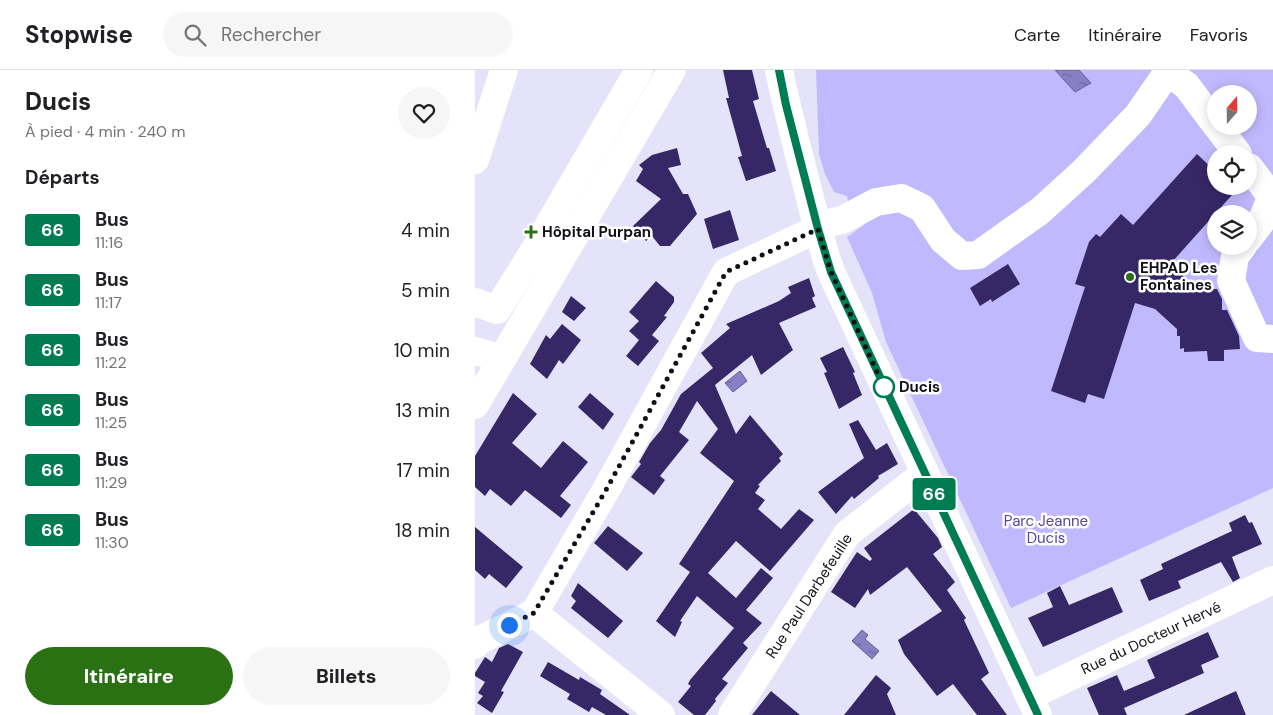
<!DOCTYPE html>
<html lang="fr">
<head>
<meta charset="utf-8">
<style>
	body { margin:0; font-family:"DM Sans",sans-serif; background:#f6f6f6; color:#202124; height:100vh; display:flex; flex-direction:column; font-size:19px; white-space:nowrap }
	* { box-sizing:border-box; margin:0 }
	p { font-size:16px; color:#757577 }
	.icon { flex:none; width:28px; height:28px; fill:none; stroke:currentColor; stroke-width:2; stroke-linecap:round; stroke-linejoin:round }
	.map { position:relative; flex:1; overflow:hidden }
	.drawer { display:flex; flex-direction:column; background:#fff; width:475px }
	.drawer>* { flex:none }
	.badge { padding:0 10px; border-radius:4px; font-size:18px; line-height:32px }
	.needle { width:32px; rotate:20deg }
	.fabs { position:absolute; left:732px; top:15px; display:grid; gap:10px }
	.fabs a { display:grid; place-items:center; width:50px; height:50px; border-radius:50%; background:#fff; box-shadow:0 2px 12px #0003; font-size:25px }
	.you { position:absolute; width:25px; height:25px; margin:-12px; border:4px solid #fff; border-radius:50%; background:#1a73e8; box-shadow:0 0 0 8px #1a73e833 }
	.map>.badge { position:absolute; translate:-50% -50%; box-shadow:0 0 0 2px #fff }
	h2 { padding:0 25px; font-size:19px; line-height:45px }
	.round { display:grid; place-items:center; flex:none; width:52px; height:52px; border-radius:26px; background:#f6f6f6 }
	.summary { display:flex; align-items:center; justify-content:space-between; height:85px; padding:0 25px }
	h1 { font-size:24px; font-weight:800; line-height:38px }
	.button { display:flex; gap:10px; margin-top:auto; padding:10px 25px }
	.button a { flex:1; height:58px; border-radius:30px; background:#297112; color:#fff; font-size:20px; font-weight:800; line-height:58px; text-align:center }
	.button a+a { background:#f6f6f6; color:#202124 }
	ul { padding:0; list-style:none }
	li { display:flex; align-items:center; gap:15px; height:60px; padding:0 25px }
	li div { flex:1 }
	li b { display:block; font-size:19px }
	li em { font-style:normal }
	li .badge { min-width:55px; font-weight:700; text-align:center }
	header { display:flex; align-items:center; gap:30px; box-sizing:border-box; height:70px; padding:0 25px; background:#fff; border-bottom:1px solid #e0e0e0 }
	header strong { font-size:24px }
	nav { display:flex; gap:28px; margin-inline-start:auto; font-size:18px }
	.search { width:350px; height:45px; background:#f6f6f6; display:flex; align-items:center; gap:12px; box-sizing:border-box; padding:0 18px; border-radius:28px; color:#757577; font-size:19px }
	main { display:flex; flex:1; min-height:0 }
	.map>svg:first-child { display:block }
	.park { fill:#c1b9fd; fill-rule:evenodd }
	.water { fill:url(#water-ripples); stroke:#655e91 }
	.building { fill:#362866 }
	.lines { fill:none; stroke-linecap:round; stroke-linejoin:round }
	.minor { stroke:#fff; stroke-width:28 }
	.line-casing { stroke:#fff; stroke-width:11 }
	.line { stroke:#007c52; stroke-width:8 }
	.walk { stroke:#101017; stroke-width:5; stroke-dasharray:0 9 }
	.poi-dot { fill:#297112; stroke:#fff; stroke-width:2 }
	.stop-dot { fill:#fff; stroke:#007c52; stroke-width:2.5 }
	.labels { text-anchor:middle; stroke-width:5; stroke-linejoin:round; paint-order:stroke }
	.poi-label { font-size:15px; font-weight:bold; fill:#101017; stroke:#fff; text-anchor:start }
	.stop-label { font-size:15px; font-weight:bold; fill:#101017; stroke:#fff; text-anchor:start }
	.park-label { font-size:15px; fill:#57469b; stroke:#fff }
	.street-label { font-size:15px; fill:#101017; stroke:#fff }
</style>
</head>
<body>
<header>
<strong>Stopwise</strong>
<div class="search"><svg class="icon" aria-label="search" viewBox="0 0 24 24"><circle cx="10" cy="10" r="6"/><path d="M15 15l6 6"/></svg>Rechercher</div>
<nav><a>Carte</a><a>Itinéraire</a><a>Favoris</a></nav>
</header>
<main>
<section class="drawer">
<div class="summary"><div><h1>Ducis</h1><p>À pied · 4 min · 240 m</p></div><a class="round"><svg class="icon" aria-label="heart" viewBox="0 0 24 24"><path d="M12 20l-8-8c-3-5 5-10 8-4 3-6 11-1 8 4z"/></svg></a></div>
<h2>Départs</h2>
<ul>
<li><span class="badge" style="background:#007c52;color:#fff">66</span><div><b>Bus</b><p>11:16</p></div><em>4 min</em></li>
<li><span class="badge" style="background:#007c52;color:#fff">66</span><div><b>Bus</b><p>11:17</p></div><em>5 min</em></li>
<li><span class="badge" style="background:#007c52;color:#fff">66</span><div><b>Bus</b><p>11:22</p></div><em>10 min</em></li>
<li><span class="badge" style="background:#007c52;color:#fff">66</span><div><b>Bus</b><p>11:25</p></div><em>13 min</em></li>
<li><span class="badge" style="background:#007c52;color:#fff">66</span><div><b>Bus</b><p>11:29</p></div><em>17 min</em></li>
<li><span class="badge" style="background:#007c52;color:#fff">66</span><div><b>Bus</b><p>11:30</p></div><em>18 min</em></li>
</ul>
<div class="button"><a>Itinéraire</a><a>Billets</a></div>
</section>
<div class="map">
<svg width="798" height="645" viewBox="0 0 798 645">
	<defs>
		<pattern id="water-ripples" width="26" height="14" patternUnits="userSpaceOnUse" patternTransform="scale(1.25)"><rect width="26" height="14" fill="#897fc5"/><path d="M2 4q2-2 4 0t4 0M15 11q2-2 4 0t4 0" fill="none" stroke="#6f679f"/></pattern>
	</defs>
	<rect width="100%" height="100%" fill="#e5e3f9"/>
	<path class="park" d="M341,0H798V418L536,538L411,272L397,223L372,167L389,155L380,130L373,132L372,126L359,122L350,104L344,84ZM741,24H774V56H741ZM741,84H774V116H741ZM741,144H774V176H741Z"/>
	<g class="water">
		<path d="M580,0H604L616,13L600,22Z"/>
		<path d="M265,301L272,311L258,322L250,313Z"/>
		<path d="M387,560L393,565L390,569L404,581L397,589L377,571Z"/>
	</g>
	<g class="building">
		<path d="M248,0H277L284,29L278,31L292,78H294L301,101L271,111L263,87L267,86L251,28H254Z"/>
		<path d="M202,78L206,95L193,98L208,124H213L222,144L195,176H185L177,166L171,171L158,156L186,129L161,111L168,99L164,95L177,85Z"/>
		<path d="M722,84L741,102V116H765L698,191L708,199L709,220L742,219L747,229V240H752L764,266L765,279L749,280V291H733L732,281L709,282V278L705,279V266H702V259L680,239L660,233L629,329L613,324L610,333L576,321L610,217L600,214L614,172L621,164L625,167L646,144L658,155Z"/>
		<path d="M255,140L264,170L238,179L229,149Z"/>
		<path d="M533,194L545,214L517,232L516,229L505,236L495,218Z"/>
		<path d="M334,208L340,226L337,228L341,237L304,253L318,280L286,305L277,285L240,315L261,364L275,345L308,384L304,388L306,391L283,415L285,416L280,423L290,430L283,439L306,459L324,439L339,450L295,501L261,471L233,503L261,528L286,498L298,508L271,540L287,553L268,573L273,578L247,609L253,613L240,629L241,631L230,645H219L203,632L216,616L213,614L215,610L259,558L222,526L205,551L207,552L200,567L181,551L215,502L204,494L259,411L225,383L243,359L222,331L204,362L214,370L185,406L190,410L179,425L156,407L166,394L164,392L175,373L186,360L206,324L238,298L226,283L255,258L251,254L304,231L316,223L313,217Z"/>
		<path d="M181,211L199,227V232L189,246L192,247L177,265L184,271L163,296L151,286L164,270L154,261L164,251L154,242Z"/>
		<path d="M96,226L111,238L99,251L87,242Z"/>
		<path d="M87,254L106,270L88,294L84,290L72,309L55,294L71,265L75,269Z"/>
		<path d="M368,277L380,302L378,303L387,325L364,339L349,303L352,302L345,288Z"/>
		<path d="M38,323L62,344L37,373L66,398L88,371L113,392L85,426L96,435L86,448L50,420L36,436L15,419L10,426L0,417V386Z"/>
		<path d="M115,323L139,344L128,360L103,337Z"/>
		<path d="M383,350L401,380L412,373L423,394L403,406L404,408L379,429L377,426L361,444L343,422L389,388L374,354Z"/>
		<path d="M439,439L463,468L467,477L458,484L480,512L472,520L491,548L489,550L514,603L506,609L532,645H502L478,614L462,626L429,584L423,570L467,541L432,497L395,525L393,519L380,538L356,522L382,482L395,491L397,489L389,478Z"/>
		<path d="M770,445L774,453L777,452L787,474L757,487L765,508L758,512L746,492L703,511L706,518L674,531L665,510L688,499L686,494L757,461L754,453Z"/>
		<path d="M133,456L168,483L152,501L119,473Z"/>
		<path d="M0,457L48,497L31,518L14,504L10,509L0,500Z"/>
		<path d="M103,513L148,551L133,568L96,538L101,531L96,526Z"/>
		<path d="M585,516L594,535L637,517L648,542L568,577L553,548L578,537L572,523Z"/>
		<path d="M733,562L744,587L726,595L729,603L649,638L652,645H624L612,618L642,605L649,621L680,608L672,590Z"/>
		<path d="M33,574L48,582L26,621L29,622L17,643L2,633L8,626L3,623L10,612L0,606V603L10,587L17,592L24,578Z"/>
		<path d="M73,592L104,610L105,607L127,620L125,624L155,645H131L117,637L114,642L92,629L95,624L65,606Z"/>
		<path d="M401,605L416,618L412,624L421,645H369Z"/>
		<path d="M296,621L325,645H277Z"/>
		<path d="M761,621L771,645H709L739,631Z"/>
	</g>
	<g class="lines">
		<g class="minor">
			<path d="M304,0C312,39 322,78 332,116C339,145 346,174 356,202L563,645"/>
			<path d="M693,3L711,15L741,55"/>
			<path d="M742,56L763,84"/>
			<path d="M0,90L29,0"/>
			<path d="M774,97L796,126"/>
			<path d="M774,168L786,152L798,123"/>
			<path d="M768,176L760,186L756,211L782,268L798,269"/>
			<path d="M0,232L22,240L57,184L164,0"/>
			<path d="M0,281L27,289"/>
			<path d="M0,335L197,0"/>
			<path d="M0,575L3,571L59,543"/>
			<path d="M554,626L798,510"/>
			<path d="M186,645L59,543L131,420L251,202L357,152L367,150L401,132L426,128L447,138L468,170L487,186L503,185L565,141L608,102L663,45L694,0"/>
			<path d="M257,645L372,464L441,410L451,405"/>
		</g>
	</g>
	<g class="lines">
		<defs>
			<path id="line" d="M304,0L311,35L343,159L356,202L563,645"/>
		</defs>
		<use href="#line" class="line-casing"/>
		<use href="#line" class="line"/>
		<path class="walk" d="M34,555L59,543L131,420L251,202L343,159L356,202L409,317"/>
	</g>
	<g class="poi-dot">
		<path d="M53.5 154.5h5v5h5v5h-5v5h-5v-5h-5v-5h5z"/>
		<circle cx="655" cy="207" r="5"/>
	</g>
	<circle class="stop-dot" cx="409" cy="317" r="10"/>
	<g class="labels">
		<g class="poi-label">
			<text x="67" y="167">Hôpital Purpan</text>
			<text x="665" y="203">EHPAD Les<tspan x="665" dy="17">Fontaines</tspan></text>
		</g>
		<g class="stop-label">
			<text x="424" y="322">Ducis</text>
		</g>
		<g class="park-label">
			<text x="571" y="456">Parc Jeanne<tspan x="571" dy="17">Ducis</tspan></text>
		</g>
		<g class="street-label">
			<text transform="translate(334 526) rotate(-57)" y="5">Rue Paul Darbefeuille</text>
			<text transform="translate(676 568) rotate(-25)" y="5">Rue du Docteur Hervé</text>
		</g>
	</g>
</svg>
<div class="fabs">
<a><svg class="needle" viewBox="-14 -14 28 28"><path d="M0-13l5 13h-10z" fill="#e53935"/><path d="M0 13l5-13h-10z" fill="#757577"/></svg></a>
<a><svg class="icon" aria-label="locate" viewBox="0 0 24 24"><circle cx="12" cy="12" r="6"/><path d="M12 2v4M12 18v4M2 12h4M18 12h4"/></svg></a>
<a><svg class="icon" aria-label="layers" viewBox="0 0 24 24"><path d="M12 4l9 5-9 5-9-5zM3 14l9 5 9-5"/></svg></a>
</div>
<div class="you" style="left:34px;top:555px"></div>
<b class="badge" style="left:459px;top:424px;background:#007c52;color:#fff">66</b>
</div>
</main>
</body>
</html>
